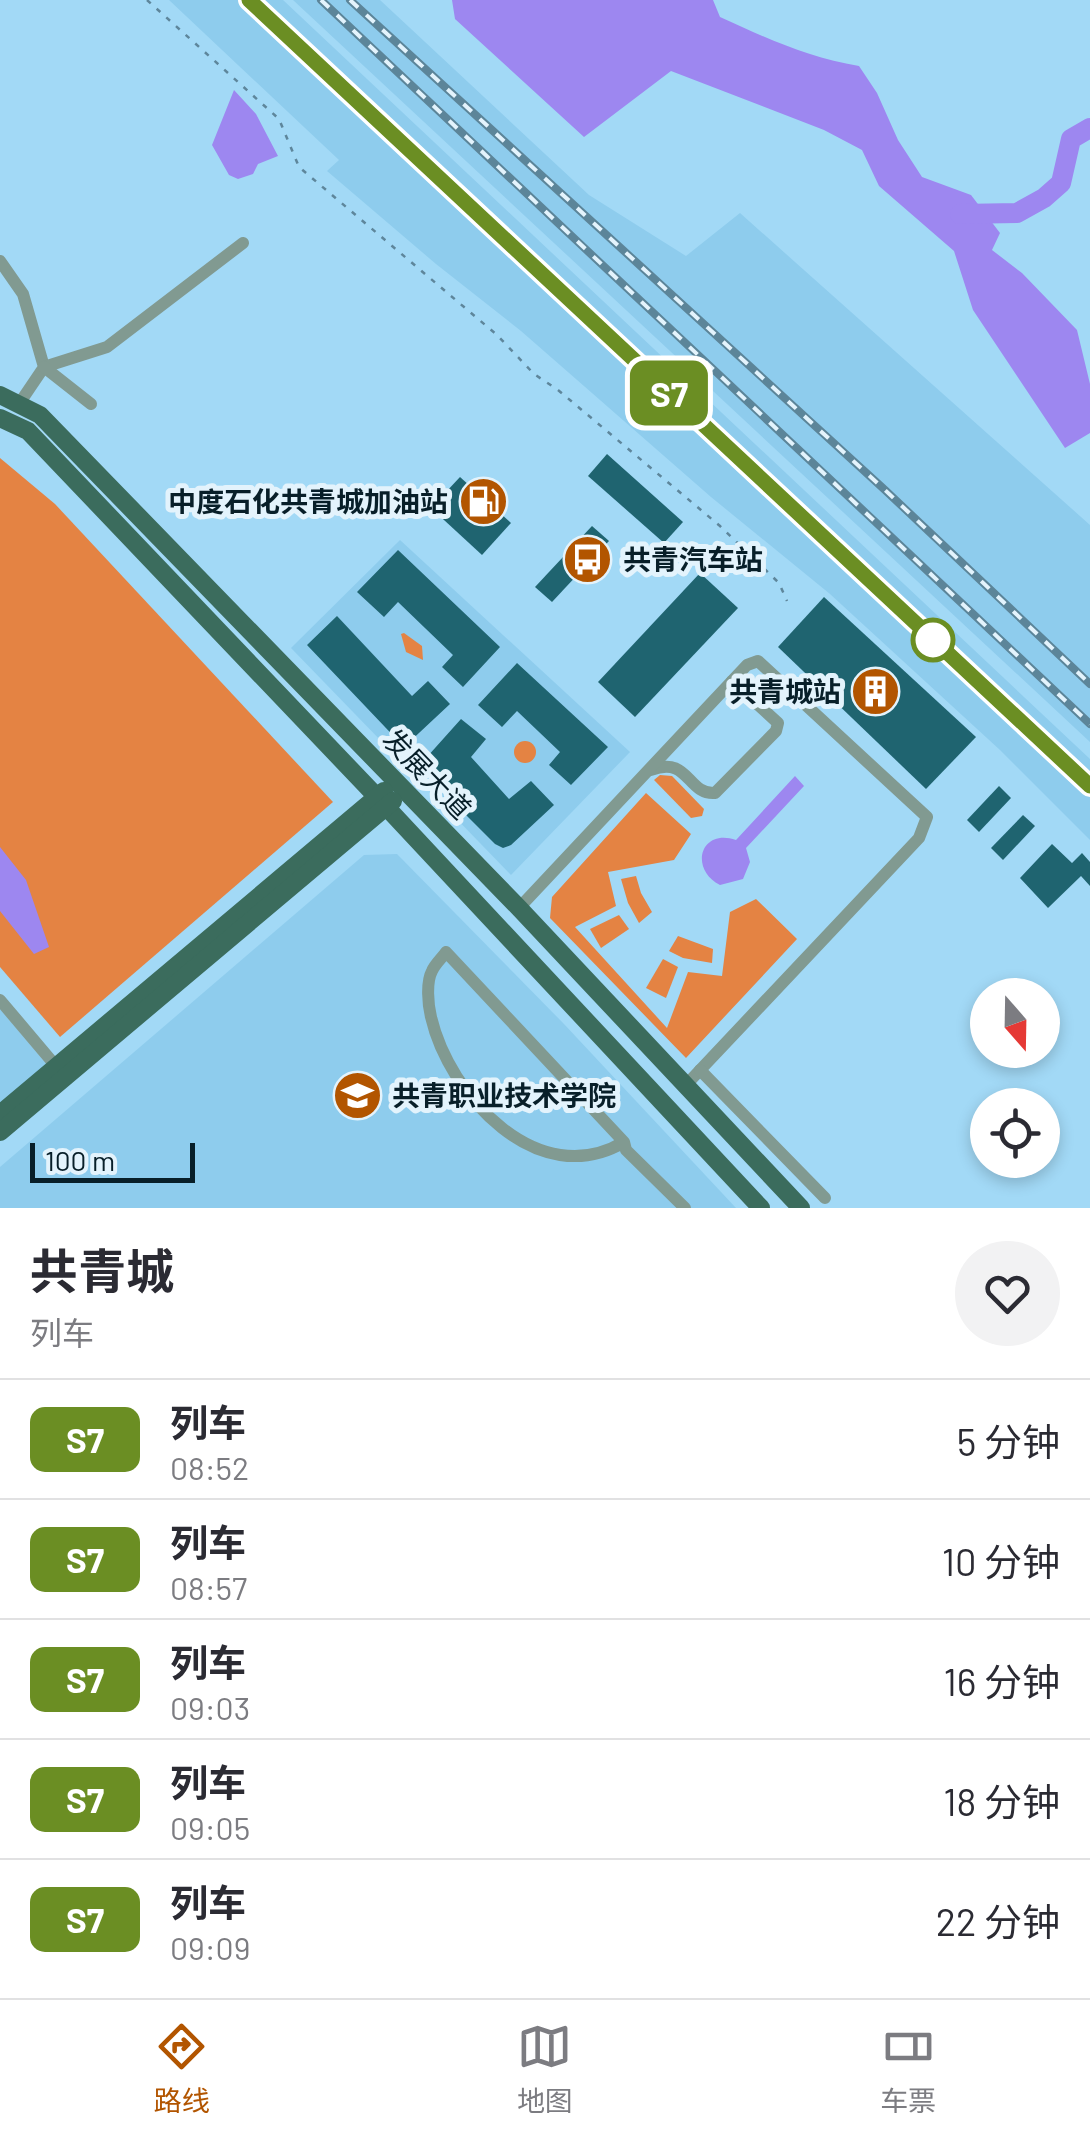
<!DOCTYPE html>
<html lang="zh">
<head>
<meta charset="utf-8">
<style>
	body { margin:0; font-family:Barlow,"Noto Sans SC",sans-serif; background:#f2f2f3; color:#2b2b33; height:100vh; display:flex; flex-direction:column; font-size:38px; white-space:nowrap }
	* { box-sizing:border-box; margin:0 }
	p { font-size:32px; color:#7c7c81 }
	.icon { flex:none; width:55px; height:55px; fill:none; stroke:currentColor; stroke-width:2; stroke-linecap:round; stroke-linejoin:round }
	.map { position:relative; height:1208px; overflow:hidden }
	.panel { display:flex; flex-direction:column; background:#fff; flex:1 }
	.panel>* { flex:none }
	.badge { padding:0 20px; border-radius:15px; font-size:35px; line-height:65px }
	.needle { width:65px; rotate:160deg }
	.fabs { position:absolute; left:970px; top:978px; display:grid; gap:20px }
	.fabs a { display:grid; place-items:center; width:90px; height:90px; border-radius:50%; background:#fff; box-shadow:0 5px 15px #0003; font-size:50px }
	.scale { position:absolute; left:30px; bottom:25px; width:165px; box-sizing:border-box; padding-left:10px; border:5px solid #081f29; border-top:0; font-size:28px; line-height:35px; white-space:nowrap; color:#081f29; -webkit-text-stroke:8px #e3f3fc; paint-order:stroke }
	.map>.badge { position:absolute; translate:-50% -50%; box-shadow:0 0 0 5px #fff }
	.round { display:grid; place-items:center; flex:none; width:105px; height:105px; border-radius:52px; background:#f2f2f3 }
	.summary { display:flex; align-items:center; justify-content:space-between; height:170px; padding:0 30px }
	h1 { font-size:48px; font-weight:700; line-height:75px }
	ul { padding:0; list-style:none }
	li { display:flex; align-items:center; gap:30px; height:120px; padding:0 30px; border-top:2px solid #e1e1e2 }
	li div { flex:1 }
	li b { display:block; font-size:38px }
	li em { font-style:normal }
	li .badge { min-width:110px; font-weight:700; text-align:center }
	.menu { display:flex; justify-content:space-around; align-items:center; height:140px; border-top:2px solid #e1e1e2; background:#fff; font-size:28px; color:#7c7c81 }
	.menu a { display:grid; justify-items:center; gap:5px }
	.menu .selected { color:#b25500 }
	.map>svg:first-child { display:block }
	.built { fill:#8ecced }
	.green { fill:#e48343 }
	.water { fill:#9d87f0 }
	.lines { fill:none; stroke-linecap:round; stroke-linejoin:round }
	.river { stroke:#9d87f0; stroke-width:20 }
	.building { fill:#1f6470 }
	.path { stroke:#5e869b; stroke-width:2.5; stroke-dasharray:5 8; stroke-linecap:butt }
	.minor { stroke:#819a91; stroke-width:12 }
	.major { stroke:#3b6c5d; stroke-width:18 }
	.rail-casing { stroke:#5c8599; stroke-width:8 }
	.rail { stroke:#e3f3fc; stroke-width:4; stroke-dasharray:11; stroke-linecap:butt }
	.line-casing { stroke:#fff; stroke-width:22 }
	.line { stroke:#6b8e23; stroke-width:15 }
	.stop-dot { fill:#fff; stroke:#6b8e23; stroke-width:5 }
	.labels { text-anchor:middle; stroke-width:10; stroke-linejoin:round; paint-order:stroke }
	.poi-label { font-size:28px; font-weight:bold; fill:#081f29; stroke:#e3f3fc; text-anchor:end }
	.street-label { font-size:28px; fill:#081f29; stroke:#e3f3fc }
</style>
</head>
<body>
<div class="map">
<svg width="1090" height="1208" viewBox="0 0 1090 1208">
	<rect width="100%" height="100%" fill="#a2d9f6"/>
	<g class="built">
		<path d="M169,0H283L1090,759V840L1000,750L830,594L711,497L521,331L436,264L327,171L339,160Z"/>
		<path d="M293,0H380L589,195L686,256L740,213L1090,525V742Z"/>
		<path d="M400,540L630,752L511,875L291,648Z"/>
		<path d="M397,854L564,1024L736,1208H0V1167L364,855Z"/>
		<path d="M0,1009L53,1072L0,1115Z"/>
	</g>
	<g class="green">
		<path d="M0,458L55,504L333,802L60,1037L0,967Z"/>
		<path d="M404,633L422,646L423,660L406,652L401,634Z"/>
		<circle cx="525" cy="752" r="11"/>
		<path d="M660,775L672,776L704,809L702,816L691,818L654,780Z"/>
		<path d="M646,793L691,834L674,860L608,872L616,906L575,927L667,1028L688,972L722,976L730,912L756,899L797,939L686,1058L550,918L552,897Z"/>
		<path d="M636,876L641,893L652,912L639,923L628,903L621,879Z"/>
		<path d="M619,915L629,929L601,948L590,929Z"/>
		<path d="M678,936L713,949L712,963L683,958L669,951Z"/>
		<path d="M663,959L678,967L666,998L646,988Z"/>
	</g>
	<g class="water">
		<path d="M452,0H713L720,17C766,38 809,58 859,66L877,93L898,140L922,177L971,195L1000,233L992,250L1022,273L1077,330L1090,384V433L1065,448L973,310L954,251L879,186L862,150L824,130L671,71L584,137L455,19Z"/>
		<path d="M234,90L256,114L278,156L258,164L253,174L238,179L229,175L212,145Z"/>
		<path d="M795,776L804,786L746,848L750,862L743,879L720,885C689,869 700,828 736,840Z"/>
		<path d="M0,847L26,880L49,947L34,954L0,911Z"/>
	</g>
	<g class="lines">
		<path class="river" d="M960,214L1017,213L1044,198L1061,183L1071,139L1090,128"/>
	</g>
	<g class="building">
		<path d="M607,454L683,522L664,543L588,476Z"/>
		<path d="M460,477L511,523L482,555L431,508Z"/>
		<path d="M592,526L609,541L552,602L535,587Z"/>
		<path d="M398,550L500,647L463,687L442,667L453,655L398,602L384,617L357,592Z"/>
		<path d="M700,573L738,608L635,717L598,682Z"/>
		<path d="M824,597L976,737L926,789L778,647Z"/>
		<path d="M337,616L412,696L428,681L450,704L404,747L307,645Z"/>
		<path d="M517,663L608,747L571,785L549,765L560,752L517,711L502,727L478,705Z"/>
		<path d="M461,719L486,739L471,757L509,799L531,781L554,805L511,845L503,848L495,844L418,767Z"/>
		<path d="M999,786L1011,798L979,832L967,820Z"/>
		<path d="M1023,815L1035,826L1003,860L991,848Z"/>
		<path d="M1052,844L1072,863L1082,853L1090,862V886L1081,876L1048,908L1020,878Z"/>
	</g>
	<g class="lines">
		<path class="path" d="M147,0L279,119L299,167L497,335L534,374L558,390L720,526L779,583L787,601"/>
		<g class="minor">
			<path d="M0,261L23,294L44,367L19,404"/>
			<path d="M44,367L107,347L243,243"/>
			<path d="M44,367L91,404"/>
			<path d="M651,770C689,755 687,795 715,793L776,731L778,723L732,681"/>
			<path d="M519,908L747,665L758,661L927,817L919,838L686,1085"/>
			<path d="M0,1000L60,1071"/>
			<path d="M700,1070L825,1198"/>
			<path d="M624,1142C538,1193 449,1095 431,1017C428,1005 426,982 432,971C435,964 442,958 446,952L624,1142L626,1150L685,1208"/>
		</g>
		<g class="major">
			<path d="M0,395L40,415L519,908L801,1208"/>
			<path d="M0,418L28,431L377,797L761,1208"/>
			<path d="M0,1114L384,791"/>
			<path d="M0,1132L393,801"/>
		</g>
		<defs>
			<g id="rail">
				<path d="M249,0L1090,786"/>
				<path d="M321,0L1090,724"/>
				<path d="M350,0L885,490L1090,684"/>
			</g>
		</defs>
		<use href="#rail" class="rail-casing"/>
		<use href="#rail" class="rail"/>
	</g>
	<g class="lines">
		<defs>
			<path id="line" d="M249,0L1090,786"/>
		</defs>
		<use href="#line" class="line-casing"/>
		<use href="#line" class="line"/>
	</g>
	<defs>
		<symbol id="fuel-disc" viewBox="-11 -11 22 22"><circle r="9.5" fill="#b25500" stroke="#e3f3fc"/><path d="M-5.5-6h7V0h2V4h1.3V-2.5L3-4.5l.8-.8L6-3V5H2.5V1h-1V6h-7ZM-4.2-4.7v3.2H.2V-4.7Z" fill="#fff"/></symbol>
		<symbol id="bus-disc" viewBox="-11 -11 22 22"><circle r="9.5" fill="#b25500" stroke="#e3f3fc"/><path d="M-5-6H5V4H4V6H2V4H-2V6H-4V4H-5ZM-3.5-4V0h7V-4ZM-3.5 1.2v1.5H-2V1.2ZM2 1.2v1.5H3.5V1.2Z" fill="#fff"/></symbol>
		<symbol id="building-disc" viewBox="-11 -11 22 22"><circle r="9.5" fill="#b25500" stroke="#e3f3fc"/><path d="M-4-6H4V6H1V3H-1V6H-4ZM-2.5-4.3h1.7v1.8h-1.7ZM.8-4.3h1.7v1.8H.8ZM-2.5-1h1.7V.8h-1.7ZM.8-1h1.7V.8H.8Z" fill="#fff"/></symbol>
		<symbol id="university-disc" viewBox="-11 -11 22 22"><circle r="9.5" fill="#b25500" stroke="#e3f3fc"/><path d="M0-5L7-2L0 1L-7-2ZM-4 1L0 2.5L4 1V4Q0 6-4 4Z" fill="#fff"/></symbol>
	</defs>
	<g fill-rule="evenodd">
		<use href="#fuel-disc" x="456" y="474" width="55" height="55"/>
		<use href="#bus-disc" x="560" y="532" width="55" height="55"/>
		<use href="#building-disc" x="848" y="664" width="55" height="55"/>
		<use href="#university-disc" x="330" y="1068" width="55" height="55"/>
	</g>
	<circle class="stop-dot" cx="933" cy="640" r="20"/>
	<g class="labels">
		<g class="poi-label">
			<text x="448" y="512">中度石化共青城加油站</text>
			<text x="623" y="570" text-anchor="start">共青汽车站</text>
			<text x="841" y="702">共青城站</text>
			<text x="392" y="1106" text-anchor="start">共青职业技术学院</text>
		</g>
		<g class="street-label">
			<text transform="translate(427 774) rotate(46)" y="10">发展大道</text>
		</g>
	</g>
</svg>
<div class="fabs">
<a><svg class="needle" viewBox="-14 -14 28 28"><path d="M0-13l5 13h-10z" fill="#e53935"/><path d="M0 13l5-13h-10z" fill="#7c7c81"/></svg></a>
<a><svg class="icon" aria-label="locate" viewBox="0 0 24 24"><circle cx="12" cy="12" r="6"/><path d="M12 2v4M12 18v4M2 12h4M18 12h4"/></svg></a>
</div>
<div class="scale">100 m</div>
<b class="badge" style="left:669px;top:393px;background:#6b8e23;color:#fff">S7</b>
</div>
<section class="panel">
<div class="summary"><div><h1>共青城</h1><p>列车</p></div><a class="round"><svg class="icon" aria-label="heart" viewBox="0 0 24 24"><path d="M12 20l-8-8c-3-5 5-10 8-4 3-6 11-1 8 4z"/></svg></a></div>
<ul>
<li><span class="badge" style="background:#6b8e23;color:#fff">S7</span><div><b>列车</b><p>08:52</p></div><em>5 分钟</em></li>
<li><span class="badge" style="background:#6b8e23;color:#fff">S7</span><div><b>列车</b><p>08:57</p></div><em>10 分钟</em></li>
<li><span class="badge" style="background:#6b8e23;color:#fff">S7</span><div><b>列车</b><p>09:03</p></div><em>16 分钟</em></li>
<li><span class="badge" style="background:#6b8e23;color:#fff">S7</span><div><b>列车</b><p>09:05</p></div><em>18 分钟</em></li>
<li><span class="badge" style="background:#6b8e23;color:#fff">S7</span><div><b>列车</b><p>09:09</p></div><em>22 分钟</em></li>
</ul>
</section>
<nav class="menu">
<a class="selected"><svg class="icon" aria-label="directions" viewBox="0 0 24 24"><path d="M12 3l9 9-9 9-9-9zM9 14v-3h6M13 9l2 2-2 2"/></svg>路线</a>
<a><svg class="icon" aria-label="map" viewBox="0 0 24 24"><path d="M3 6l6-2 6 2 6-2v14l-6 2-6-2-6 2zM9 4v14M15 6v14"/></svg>地图</a>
<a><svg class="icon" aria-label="tickets" viewBox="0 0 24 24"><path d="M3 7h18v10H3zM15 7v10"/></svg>车票</a>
</nav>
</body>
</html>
